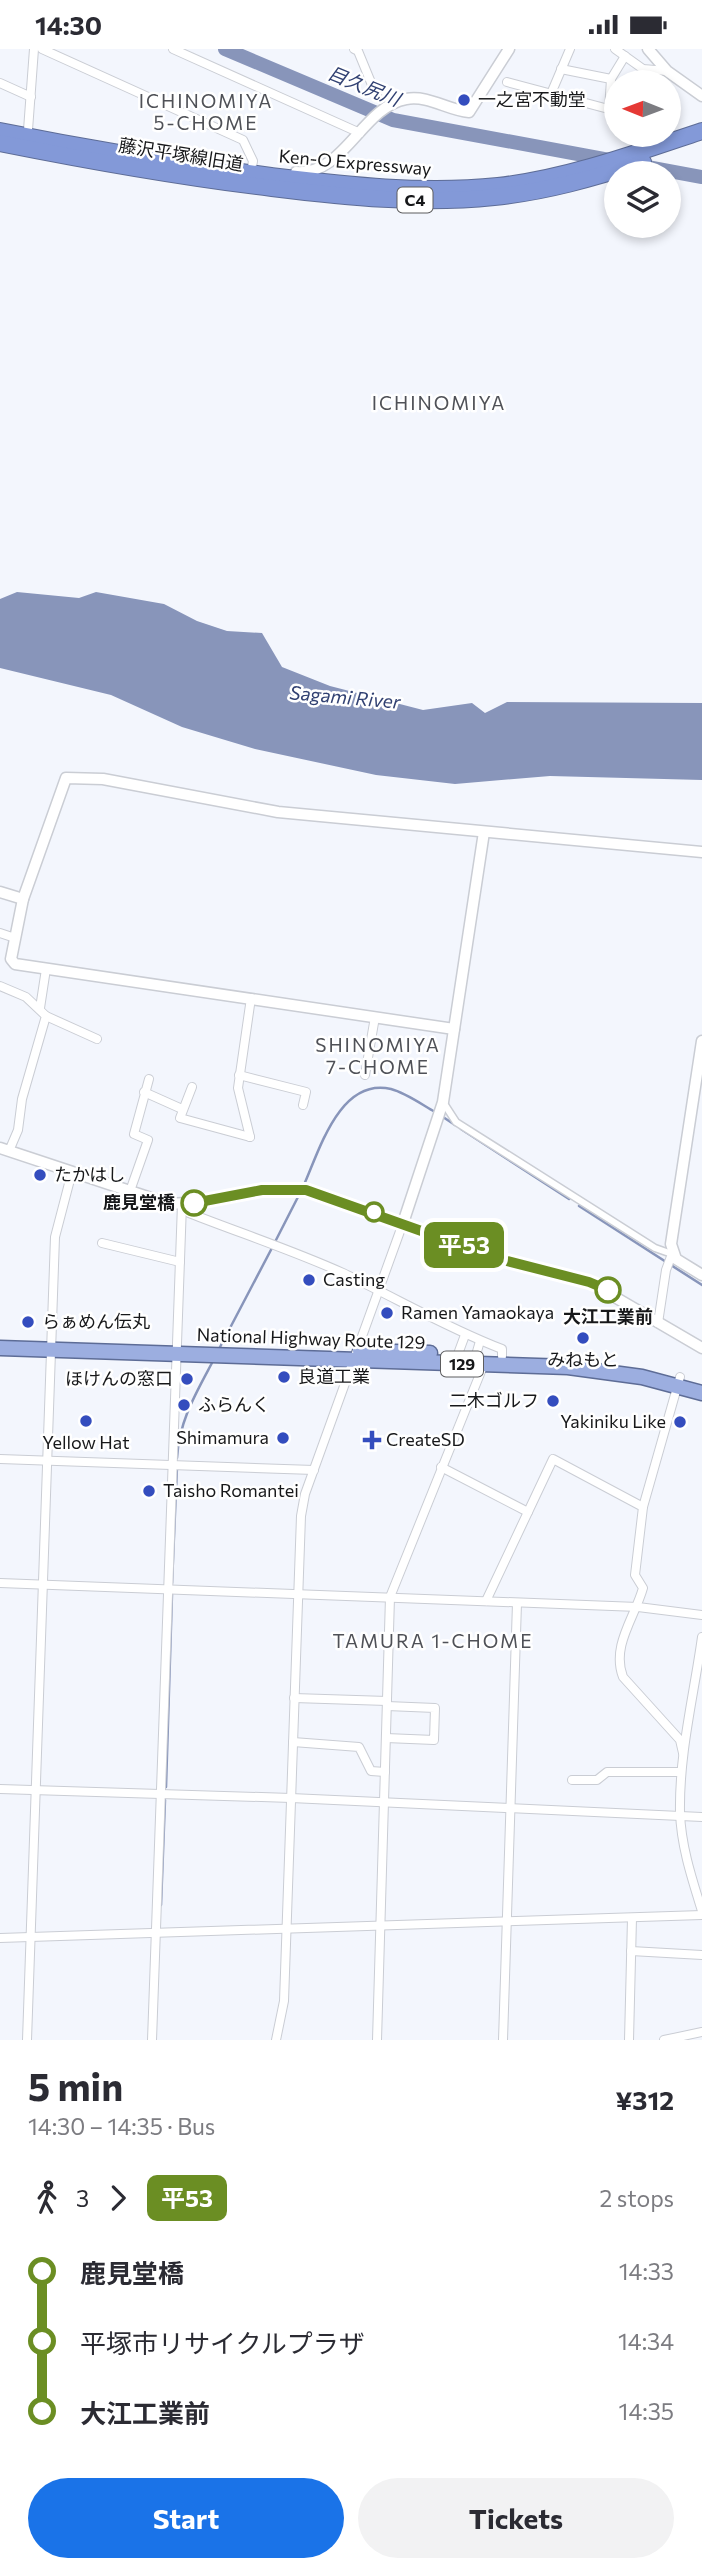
<!DOCTYPE html>
<html lang="en">
<head>
<meta charset="utf-8">
<style>
	body { margin:0; font-family:Commissioner,"Noto Sans JP",sans-serif; background:#f2f2f3; color:#2b2b33; height:100vh; display:flex; flex-direction:column; font-size:26px; white-space:nowrap }
	* { box-sizing:border-box; margin:0 }
	p { font-size:23px; color:#7c7c81 }
	.icon { flex:none; width:38px; height:38px; fill:none; stroke:currentColor; stroke-width:2; stroke-linecap:round; stroke-linejoin:round }
	.map { position:relative; height:1991px; overflow:hidden }
	.side { display:flex; flex-direction:column; background:#fff; flex:1 }
	.side>* { flex:none }
	.badge { padding:0 14px; border-radius:10px; font-size:24px; line-height:46px }
	.needle { width:46px; rotate:271deg }
	.tools { position:absolute; left:604px; top:21px; display:grid; gap:14px }
	.tools a { display:grid; place-items:center; width:77px; height:77px; border-radius:50%; background:#fff; box-shadow:0 4px 10px #0003; font-size:35px }
	.map>.badge { position:absolute; translate:-50% -50%; box-shadow:0 0 0 4px #fff }
	.legs { display:flex; align-items:center; gap:10px; height:77px; padding:0 28px; font-size:23px }
	.legs p { margin-inline-start:auto }
	.head { display:flex; align-items:center; justify-content:space-between; height:119px; padding:0 28px }
	h1 { font-size:38px; font-weight:700; line-height:52px }
	.cta { display:flex; gap:14px; margin-top:auto; padding:14px 28px }
	.cta a { flex:1; height:80px; border-radius:42px; background:#1a73e8; color:#fff; font-size:28px; font-weight:700; line-height:80px; text-align:center }
	.cta a+a { background:#f2f2f3; color:#2b2b33 }
	ul { padding:0 28px; list-style:none }
	li { display:flex; align-items:center; gap:24px; height:70px; font-size:26px }
	li i { display:grid; place-items:center; width:10px; height:100%; margin:0 9px; background:currentColor }
	li i::after { content:''; width:18px; height:18px; margin:-9px; border:5px solid; border-radius:50%; background:#fff }
	li p { margin-inline-start:auto }
	li:first-child i { background:linear-gradient(#0000 50%,currentColor 0) }
	li:last-child i { background:linear-gradient(currentColor 50%,#0000 0) }
	.status { display:flex; justify-content:space-between; align-items:center; height:49px; padding:0 35px; background:#fff; direction:ltr }
	.status svg { height:19px; fill:currentColor }
	.map>svg:first-child { display:block }
	.water { fill:#8895ba }
	.lines { fill:none; stroke-linecap:round; stroke-linejoin:round }
	.stream { stroke:#8895ba; stroke-width:2.5 }
	.river { stroke:#8895ba; stroke-width:14 }
	.pedestrian-casing { stroke:#cacdd4; stroke-width:9 }
	.minor-casing { stroke:#cacdd4; stroke-width:10 }
	.tertiary-casing { stroke:#cacdd4; stroke-width:13 }
	.trunk-casing { stroke:#5d6c96; stroke-width:17 }
	.motorway-casing { stroke:#5d6c96; stroke-width:18 }
	.pedestrian { stroke:#fff; stroke-width:6 }
	.minor { stroke:#fff; stroke-width:8 }
	.tertiary { stroke:#fff; stroke-width:10 }
	.trunk { stroke:#9caee0; stroke-width:14 }
	.motorway { stroke:#8399d8; stroke-width:16 }
	.line-1-casing { stroke:#fff; stroke-width:16 }
	.line-1 { stroke:#6b8e23; stroke-width:10 }
	.poi-dot { fill:#344dbe; stroke:#fff; stroke-width:2.5 }
	.stop-1-dot { fill:#fff; stroke:#6b8e23; stroke-width:3.5 }
	.labels { text-anchor:middle; stroke-width:5; stroke-linejoin:round; paint-order:stroke }
	.shield { fill:#fff; stroke:#5d5d5f; stroke-width:2 }
	.shield-label { font-size:16px; font-weight:bold; fill:#17181a }
	.poi-label { font-size:18px; fill:#17181a; stroke:#fff; text-anchor:start }
	.street-label { font-size:18px; fill:#17181a; stroke:#fff }
	.stop-label { font-size:18px; font-weight:bold; fill:#17181a; stroke:#fff; text-anchor:end }
	.water-label { font-size:19px; font-style:italic; fill:#314172; stroke:#fff }
	.neighbourhood-label { font-size:19px; letter-spacing:2px; fill:#4f5157; stroke:#fff }
</style>
</head>
<body>
<div class="status"><b>14:30</b><svg viewBox="0 0 49 12"><path d="M0 12V9h3v3zM5 12V6h3v6zM10 12V3h3v9zM15 12V0h3v12zM26 1h20v11H26zM47 4h2v5h-2z"/></svg></div>
<div class="map">
<svg width="702" height="1991" viewBox="0 0 702 1991">
	<rect width="100%" height="100%" fill="#f3f6fd"/>
	<path class="water" d="M17,543L79,549L96,543L164,555L197,572L227,582L262,584L282,618L330,637L423,661L472,654L485,664L507,653L702,654V731L550,727L455,735L376,726L255,700L182,678L111,646L0,619V550Z"/>
	<g class="lines">
		<g class="stream">
			<path d="M443,1068L455,1076"/>
			<path d="M461,1080L569,1150"/>
			<path d="M303,1138C319,1103 339,1028 391,1040C406,1044 421,1055 435,1063"/>
			<path d="M579,1157L702,1236"/>
			<path d="M276,1191L300,1144"/>
			<path d="M219,1300L273,1197"/>
			<path d="M177,1409C179,1372 196,1344 213,1312"/>
			<path d="M172,1534L177,1418"/>
			<path d="M166,1738L172,1545"/>
			<path d="M161,1856L165,1751"/>
		</g>
		<path class="river" d="M225,0L393,71L702,128"/>
		<defs>
			<path id="pedestrian" d="M443,1053L456,1073L655,1199L672,1205"/>
			<g id="minor">
				<path d="M42,0L243,91L253,112L252,118"/>
				<path d="M173,0L360,84"/>
				<path d="M354,0L358,2L372,36L401,51"/>
				<path d="M615,0L643,20L667,22"/>
				<path d="M561,20L611,30"/>
				<path d="M643,20L647,33"/>
				<path d="M507,33L616,62"/>
				<path d="M0,34L31,48"/>
				<path d="M550,47L570,0"/>
				<path d="M609,61L611,30L625,7"/>
				<path d="M28,81L34,0"/>
				<path d="M0,884L15,889"/>
				<path d="M0,937L26,948L46,967L22,1050L18,1081L9,1102"/>
				<path d="M40,959L46,920"/>
				<path d="M46,967L97,990"/>
				<path d="M239,1026L306,1043L303,1056"/>
				<path d="M365,1026L375,968"/>
				<path d="M192,1038L180,1069L250,1088"/>
				<path d="M144,1043L182,1060"/>
				<path d="M250,1088L238,1039L251,949"/>
				<path d="M130,1142L148,1091L134,1085L149,1030"/>
				<path d="M182,1155L189,1164C240,1184 292,1201 343,1224C396,1249 447,1279 502,1300V1307"/>
				<path d="M102,1194L180,1213"/>
				<path d="M658,1274L666,1221L672,1205"/>
				<path d="M458,1305L465,1286"/>
				<path d="M476,1306L480,1292"/>
				<path d="M0,1410L314,1421"/>
				<path d="M441,1418L528,1463"/>
				<path d="M643,1458L680,1328"/>
				<path d="M0,1534L638,1558L702,1566"/>
				<path d="M486,1552L553,1410L643,1458L635,1526L643,1539C635,1568 611,1597 623,1628L680,1691L683,1704"/>
				<path d="M702,1588C694,1646 679,1704 680,1763C681,1797 692,1830 702,1862"/>
				<path d="M294,1649L387,1652"/>
				<path d="M386,1689L434,1691L435,1659L387,1657"/>
				<path d="M293,1693L359,1698L371,1722L385,1723"/>
				<path d="M572,1731H597L607,1723H681"/>
				<path d="M0,1740L291,1749L702,1768"/>
				<path d="M0,1889L702,1866"/>
				<path d="M631,1902L702,1906"/>
				<path d="M27,1991L55,1188L72,1123"/>
				<path d="M152,1991L182,1155"/>
				<path d="M276,1991L284,1952L301,1467L305,1445L403,1174"/>
				<path d="M377,1991L390,1548L484,1315"/>
				<path d="M503,1991L517,1554"/>
				<path d="M629,1991L632,1869"/>
				<path d="M664,1991L702,1983"/>
			</g>
			<g id="tertiary">
				<path d="M648,0L667,22L702,47"/>
				<path d="M296,123C344,127 362,58 406,50C429,46 447,61 469,63L509,0"/>
				<path d="M0,843L23,850"/>
				<path d="M454,980L15,915L11,910L23,850L66,729L103,730L278,763L702,803"/>
				<path d="M702,992L671,1195L676,1210L702,1226"/>
				<path d="M0,1099L166,1154C217,1158 265,1130 316,1144L503,1211L589,1233L702,1299"/>
				<path d="M403,1174L443,1053L484,783"/>
			</g>
			<g id="trunk">
				<path d="M0,1299L568,1318L642,1328L702,1344"/>
				<path d="M360,1302L430,1304"/>
			</g>
			<g id="motorway">
				<path d="M0,82C90,100 181,115 271,127C347,136 422,145 498,137C568,129 636,104 702,82"/>
				<path d="M0,94C90,112 181,128 272,139C346,148 420,156 494,148C545,143 594,129 643,113"/>
			</g>
		</defs>
		<use href="#pedestrian" class="pedestrian-casing"/>
		<use href="#minor" class="minor-casing"/>
		<use href="#tertiary" class="tertiary-casing"/>
		<use href="#trunk" class="trunk-casing"/>
		<use href="#motorway" class="motorway-casing"/>
		<use href="#pedestrian" class="pedestrian"/>
		<use href="#minor" class="minor"/>
		<use href="#tertiary" class="tertiary"/>
		<use href="#trunk" class="trunk"/>
		<use href="#motorway" class="motorway"/>
	</g>
	<g class="lines">
		<defs>
			<path id="line-1" d="M194,1154L262,1141H306L503,1211L589,1233L608,1241"/>
		</defs>
		<use href="#line-1" class="line-1-casing"/>
		<use href="#line-1" class="line-1"/>
	</g>
	<g class="poi-dot">
		<circle cx="464" cy="51" r="7"/>
		<circle cx="40" cy="1126" r="7"/>
		<circle cx="309" cy="1231" r="7"/>
		<circle cx="387" cy="1264" r="7"/>
		<circle cx="28" cy="1273" r="7"/>
		<circle cx="583" cy="1289" r="7"/>
		<circle cx="284" cy="1328" r="7"/>
		<circle cx="187" cy="1330" r="7"/>
		<circle cx="553" cy="1352" r="7"/>
		<circle cx="184" cy="1356" r="7"/>
		<circle cx="86" cy="1372" r="7"/>
		<circle cx="680" cy="1373" r="7"/>
		<circle cx="283" cy="1389" r="7"/>
		<path d="M368.5 1380.5h7v7h7v7h-7v7h-7v-7h-7v-7h7z"/>
		<circle cx="149" cy="1442" r="7"/>
	</g>
	<g class="stop-1-dot">
		<circle cx="194" cy="1154" r="12"/>
		<circle cx="374" cy="1163" r="9"/>
		<circle cx="608" cy="1241" r="12"/>
	</g>
	<g class="labels">
		<g class="shield">
			<rect x="397.5" y="138.5" width="35" height="25" rx="5"/>
			<rect x="441" y="1302.5" width="42" height="25" rx="5"/>
		</g>
		<g class="shield-label">
			<text x="415" y="157">C4</text>
			<text x="462" y="1321">129</text>
		</g>
		<g class="poi-label">
			<text x="478" y="57">一之宮不動堂</text>
			<text x="54" y="1132">たかはし</text>
			<text x="323" y="1237">Casting</text>
			<text x="401" y="1270">Ramen Yamaokaya</text>
			<text x="42" y="1279">らぁめん伝丸</text>
			<text x="583" y="1317" text-anchor="middle">みねもと</text>
			<text x="298" y="1334">良道工業</text>
			<text x="173" y="1336" text-anchor="end">ほけんの窓口</text>
			<text x="539" y="1358" text-anchor="end">二木ゴルフ</text>
			<text x="198" y="1362">ふらんく</text>
			<text x="666" y="1379" text-anchor="end">Yakiniku Like</text>
			<text x="269" y="1395" text-anchor="end">Shimamura</text>
			<text x="386" y="1397">CreateSD</text>
			<text x="86" y="1400" text-anchor="middle">Yellow Hat</text>
			<text x="163" y="1448">Taisho Romantei</text>
		</g>
		<g class="street-label">
			<text transform="translate(181 106) rotate(9)" y="6">藤沢平塚線旧道</text>
			<text transform="translate(355 114) rotate(5)" y="6">Ken-O Expressway</text>
			<text transform="translate(311 1290) rotate(2)" y="6">National Highway Route 129</text>
		</g>
		<g class="stop-label">
			<text x="175" y="1160">鹿見堂橋</text>
			<text x="608" y="1274" text-anchor="middle">大江工業前</text>
		</g>
		<g class="water-label">
			<text transform="translate(364 37) rotate(22)" y="7">目久尻川</text>
			<text transform="translate(345 648) rotate(5)" y="7">Sagami River</text>
		</g>
		<g class="neighbourhood-label">
			<text x="206" y="59">ICHINOMIYA<tspan x="206" dy="22">5-CHOME</tspan></text>
			<text x="439" y="361">ICHINOMIYA</text>
			<text x="378" y="1003">SHINOMIYA<tspan x="378" dy="22">7-CHOME</tspan></text>
			<text x="433" y="1599">TAMURA 1-CHOME</text>
		</g>
	</g>
</svg>
<div class="tools">
<a><svg class="needle" viewBox="-14 -14 28 28"><path d="M0-13l5 13h-10z" fill="#e53935"/><path d="M0 13l5-13h-10z" fill="#7c7c81"/></svg></a>
<a><svg class="icon" aria-label="layers" viewBox="0 0 24 24"><path d="M12 4l9 5-9 5-9-5zM3 14l9 5 9-5"/></svg></a>
</div>
<b class="badge" style="left:464px;top:1196px;background:#6b8e23;color:#fff">平53</b>
</div>
<section class="side">
<div class="head"><div><h1>5 min</h1><p>14:30 – 14:35 · Bus</p></div><b>¥312</b></div>
<div class="legs"><svg class="icon" aria-label="walk" viewBox="0 0 24 24"><circle cx="13" cy="4" r="2"/><path d="M13 8l-2 6 4 7M11 14l-3 7M7 12l3-4h3l4 4"/></svg>3<svg class="icon" aria-label="forward" viewBox="0 0 24 24"><path d="M9 5l7 7-7 7"/></svg><b class="badge" style="background:#6b8e23;color:#fff">平53</b><p>2 stops</p></div>
<ul>
<li><i style="color:#6b8e23"></i><b>鹿見堂橋</b><p>14:33</p></li>
<li><i style="color:#6b8e23"></i><span>平塚市リサイクルプラザ</span><p>14:34</p></li>
<li><i style="color:#6b8e23"></i><b>大江工業前</b><p>14:35</p></li>
</ul>
<div class="cta"><a>Start</a><a>Tickets</a></div>
</section>
</body>
</html>
